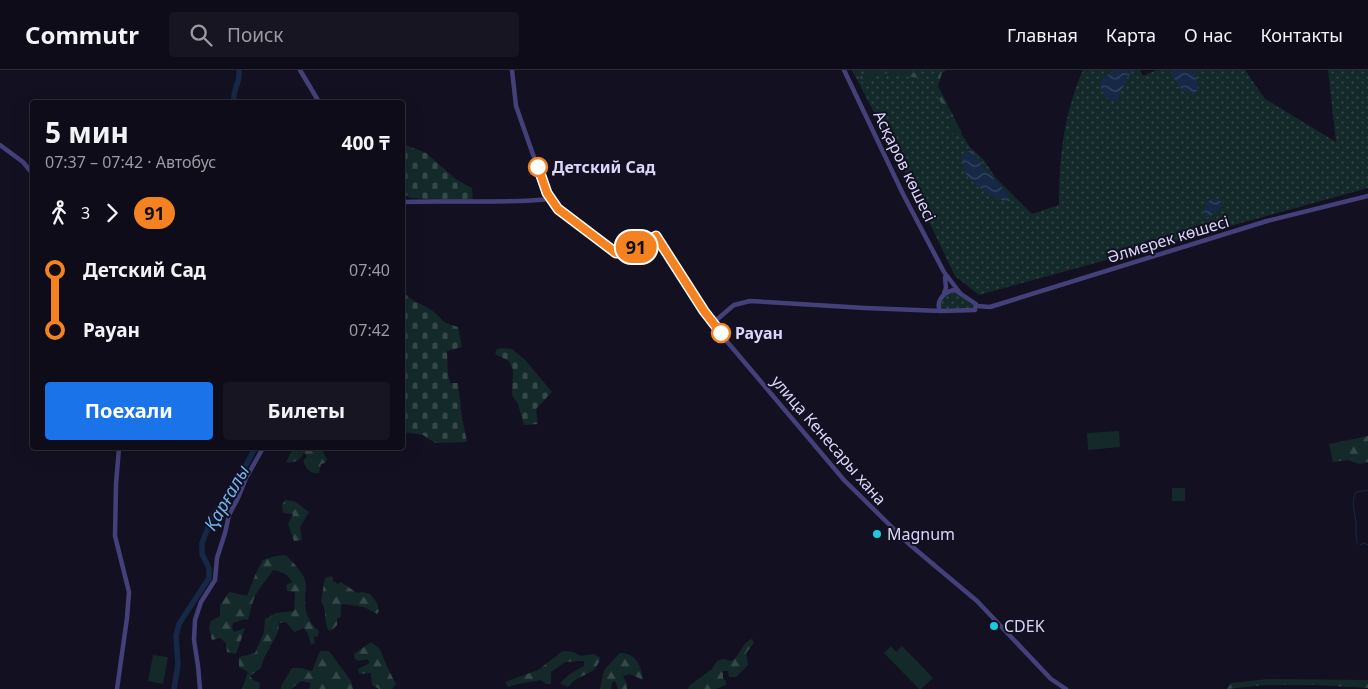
<!DOCTYPE html>
<html lang="ru">
<head>
<meta charset="utf-8">
<style>
	body { margin:0; font-family:"Noto Sans",sans-serif; background:#171522; color:#f1f3f6; height:100vh; display:flex; flex-direction:column; font-size:19px; white-space:nowrap }
	* { box-sizing:border-box; margin:0 }
	p { font-size:16px; color:#9b9ba2 }
	.icon { flex:none; width:28px; height:28px; fill:none; stroke:currentColor; stroke-width:2; stroke-linecap:round; stroke-linejoin:round }
	.map { position:relative; flex:1; overflow:hidden }
	.side { position:absolute; left:30px; top:30px; width:375px; height:350px; display:flex; flex-direction:column; background:#0e0c19; border-radius:5px; box-shadow:0 5px 20px #0002,0 0 0 1px #2e2c38 }
	.side>* { flex:none }
	.badge { padding:0 10px; border-radius:16px; font-size:18px; line-height:32px }
	.map>.badge { position:absolute; translate:-50% -50%; box-shadow:0 0 0 2px #fff }
	.legs { display:flex; align-items:center; gap:8px; height:55px; padding:0 15px; font-size:16px }
	.legs p { margin-inline-start:auto }
	.overview { display:flex; align-items:center; justify-content:space-between; height:85px; padding:0 15px }
	h1 { font-size:28px; font-weight:700; line-height:38px }
	.primary-button { display:flex; gap:10px; margin-top:auto; padding:10px 15px }
	.primary-button a { flex:1; height:58px; border-radius:5px; background:#1a73e8; color:#fff; font-size:20px; font-weight:700; line-height:58px; text-align:center }
	.primary-button a+a { background:#171522; color:#f1f3f6 }
	ul { padding:0 15px; list-style:none }
	li { display:flex; align-items:center; gap:18px; height:60px; font-size:19px }
	li i { display:grid; place-items:center; width:8px; height:100%; margin:0 6px; background:currentColor }
	li i::after { content:''; width:12px; height:12px; margin:-6px; border:4px solid; border-radius:50%; background:#0e0c19 }
	li p { margin-inline-start:auto }
	li:first-child i { background:linear-gradient(#0000 50%,currentColor 0) }
	li:last-child i { background:linear-gradient(currentColor 50%,#0000 0) }
	header { display:flex; align-items:center; gap:30px; box-sizing:border-box; height:70px; padding:0 25px; background:#0e0c19; border-bottom:1px solid #2e2c38 }
	header strong { font-size:24px }
	nav { display:flex; gap:28px; margin-inline-start:auto; font-size:18px }
	.search { width:350px; height:45px; background:#171522; display:flex; align-items:center; gap:12px; box-sizing:border-box; padding:0 18px; border-radius:5px; color:#9b9ba2; font-size:19px }
	.map>svg:first-child { display:block }
	.grass { fill:url(#grass-dots) }
	.forest { fill:url(#forest-firs) }
	.cemetery { fill:url(#cemetery-stones) }
	.pitch { fill:#142a2a }
	.water { fill:url(#water-waves) }
	.lines { fill:none; stroke-linecap:round; stroke-linejoin:round }
	.stream { stroke:#162846; stroke-width:1 }
	.river { stroke:#162846; stroke-width:5.5 }
	.minor { stroke:#44417a; stroke-width:4.5 }
	.line-1-casing { stroke:#fff; stroke-width:11 }
	.line-1 { stroke:#f58220; stroke-width:8 }
	.stop-1-dot { fill:#fff; stroke:#f58220; stroke-width:2.5 }
	.poi-dot { fill:#1cc9df; stroke:#131021; stroke-width:2 }
	.labels { text-anchor:middle; stroke-width:4; stroke-linejoin:round; paint-order:stroke }
	.street-label { font-size:16px; fill:#dad6fa; stroke:#131021 }
	.stop-label { font-size:16px; font-weight:bold; fill:#dad6fa; stroke:#131021; text-anchor:start }
	.poi-label { font-size:16px; fill:#dad6fa; stroke:#131021; text-anchor:start }
	.water-label { font-size:18px; font-style:italic; fill:#70b2ed; stroke:#131021 }
</style>
</head>
<body>
<header>
<strong>Commutr</strong>
<div class="search"><svg class="icon" aria-label="search" viewBox="0 0 24 24"><circle cx="10" cy="10" r="6"/><path d="M15 15l6 6"/></svg>Поиск</div>
<nav><a>Главная</a><a>Карта</a><a>О нас</a><a>Контакты</a></nav>
</header>
<div class="map">
<svg width="1368" height="619" viewBox="0 0 1368 619">
	<defs>
		<pattern id="grass-dots" width="8" height="8" patternUnits="userSpaceOnUse" patternTransform="scale(1.25)"><rect width="8" height="8" fill="#142a2a"/><path d="M2 2h.1M6 6h.1" fill="none" stroke="#36484a" stroke-width="1.8" stroke-linecap="round"/></pattern>
		<pattern id="forest-firs" width="22" height="20" patternUnits="userSpaceOnUse" patternTransform="scale(1.25)"><rect width="22" height="20" fill="#142a2a"/><path d="M5 1l3.5 6h-7zM16 11l3.5 6h-7z" fill="#36484a"/></pattern>
		<pattern id="cemetery-stones" width="16" height="16" patternUnits="userSpaceOnUse" patternTransform="scale(1.25)"><rect width="16" height="16" fill="#142a2a"/><path d="M2 7V4a2 2 0 0 1 4 0v3zM10 15v-3a2 2 0 0 1 4 0v3z" fill="#36484a"/></pattern>
		<pattern id="water-waves" width="16" height="10" patternUnits="userSpaceOnUse" patternTransform="scale(1.25)"><rect width="16" height="10" fill="#162846"/><path d="M0 5q4-4 8 0t8 0" fill="none" stroke="#374662"/></pattern>
	</defs>
	<rect width="100%" height="100%" fill="#131021"/>
	<g class="grass">
		<path d="M852,0H945L939,3L937,17L953,51L969,76L984,90L995,107L1032,144L1059,135C1059,88 1064,43 1083,0H1140L1143,6L1157,0H1245L1265,29L1336,72L1328,0H1368V118L979,225L955,206L906,104Z"/>
		<path d="M955,222L974,235L973,239H942L940,235L945,225Z"/>
	</g>
	<g class="forest">
		<path d="M871,0H906L924,5L925,8L898,6L888,3L875,5L865,16L860,7Z"/>
		<path d="M938,0H947L942,3L938,16L962,63H951C951,58 952,52 950,47C943,32 925,17 938,0Z"/>
		<path d="M1368,366V392L1359,394L1348,390L1333,392L1329,374Z"/>
		<path d="M293,378H314L322,380L327,389L325,393L321,394L319,403C310,404 306,399 303,391L307,386L304,383C300,390 294,394 286,392Z"/>
		<path d="M285,430L294,431L309,442L300,457L302,470L294,471L288,454L293,444L283,443L282,435Z"/>
		<path d="M286,485C294,494 304,502 306,514C306,519 305,525 305,530C305,543 309,553 319,561L318,566L314,567L315,573L311,575L308,564L304,558L294,562L286,552L279,553L278,562L264,588L261,598L250,606L253,610L260,613L259,619H242L248,602L239,597V587L255,583L264,562L265,549L276,543L294,541L295,522L287,521L286,515L292,512C288,504 282,501 273,500C267,510 257,519 253,531C251,537 250,544 248,550L244,549L233,553L232,558L234,562L245,558L236,584L227,582L226,573L220,568L212,570L209,557L211,551L220,546V535L229,522L247,526L256,503L263,490L276,486Z"/>
		<path d="M332,506L333,511L338,514L341,512L357,523L362,522L370,524L377,533L379,541L377,544L364,537L343,534L341,535V546L337,549V555L332,560L329,561C323,552 328,543 321,531L325,508Z"/>
		<path d="M752,569L754,573L746,583L748,595L736,607H729L728,601H723V608L726,612V615L716,619H688L689,616L712,599L717,591L723,589L731,591C741,586 741,573 752,569Z"/>
		<path d="M371,572L380,579L388,599L396,614L392,619H379L372,615L371,603L359,604L358,599L370,593L367,589L358,591L355,589L354,584Z"/>
		<path d="M320,581H329L351,611L353,619H309L311,613L301,611L291,619H281V616L292,598H301L312,601Z"/>
		<path d="M563,581L573,582L581,586L594,584L600,588C597,602 587,603 577,609C573,611 570,615 567,617L560,613L570,604L584,596V591L565,592L551,602V614H546L541,610C528,613 521,612 508,617L505,612L538,600Z"/>
		<path d="M620,583C636,583 641,595 643,610L630,604L623,606L627,614V619H618L615,611L612,613L611,619H600L604,600Z"/>
		<path d="M1268,609L1368,610V618L1317,615H1265L1227,619L1231,613Z"/>
	</g>
	<g class="cemetery">
		<path d="M403,74L426,83L457,110L472,118L473,131L410,128L403,123Z"/>
		<path d="M403,222C413,232 421,233 431,240C444,249 439,252 458,257L462,277L447,281L448,304L450,313H458L462,348L467,372L435,373L423,365L403,362Z"/>
		<path d="M504,278L512,279L526,291L552,322L536,339L538,354L524,355L518,334L512,325L513,300L509,291L495,284L497,279Z"/>
	</g>
	<g class="pitch">
		<path d="M1119,361L1120,377L1088,380L1087,363Z"/>
		<rect x="1172" y="418" width="13" height="13"/>
		<path d="M891,576L896,582L902,576L933,608L921,619H919L884,583Z"/>
		<path d="M153,585L168,587L163,614L148,611Z"/>
	</g>
	<g class="water">
		<path d="M1117,0H1133L1127,8L1117,32L1105,27L1100,16L1103,7Z"/>
		<path d="M1173,0L1195,1L1198,19L1195,23L1183,22L1171,4Z"/>
		<path d="M967,81H971L975,84L985,100L990,104L997,113L1008,124L1010,131C1001,134 968,112 965,102C963,97 963,91 962,86Z"/>
		<path d="M1214,129L1223,132L1222,137L1209,147L1205,148L1204,143L1206,132Z"/>
	</g>
	<g class="lines">
		<g class="stream">
			<path d="M1357,473C1356,467 1356,461 1356,455C1356,444 1350,433 1356,422L1368,420"/>
			<path d="M1360,475L1364,473L1368,475"/>
		</g>
		<g class="river">
			<path d="M234,32C232,17 241,15 239,0"/>
			<path d="M174,619L178,594L176,566L179,554L209,508V498L202,484V473L213,445L237,412L255,378"/>
		</g>
		<g class="minor">
			<path d="M300,0L319,32"/>
			<path d="M512,0L516,36L543,113L552,132L558,139L616,183H625L656,166L704,241L724,268L844,410L909,474L977,531L1051,609L1066,619"/>
			<path d="M844,0L903,124L944,202L960,223"/>
			<path d="M0,75L23,92L32,103"/>
			<path d="M402,132C452,130 501,134 550,129"/>
			<path d="M955,220L976,234L975,240L941,241L939,239C937,229 945,221 955,220Z"/>
			<path d="M944,223L946,218L945,207"/>
			<path d="M977,236L990,237L1267,151L1368,126"/>
			<path d="M714,252L734,235L750,231L865,238L941,241"/>
			<path d="M117,619L127,548L129,522L115,466L116,414L119,378"/>
			<path d="M200,619L198,596L194,570L195,550L201,532L215,510L217,488L225,463L229,445L238,428L246,408L263,378"/>
		</g>
	</g>
	<g class="lines">
		<defs>
			<path id="line-1" d="M538,97L547,123L558,139L616,183H625L656,166L704,241L721,263"/>
		</defs>
		<use href="#line-1" class="line-1-casing"/>
		<use href="#line-1" class="line-1"/>
	</g>
	<g class="stop-1-dot">
		<circle cx="538" cy="97" r="9"/>
		<circle cx="721" cy="263" r="9"/>
	</g>
	<g class="poi-dot">
		<circle cx="877" cy="464" r="5"/>
		<circle cx="994" cy="556" r="5"/>
	</g>
	<g class="labels">
		<g class="street-label">
			<text transform="translate(905 96) rotate(64)" y="6">Асқаров көшесі</text>
			<text transform="translate(1168 169) rotate(-17)" y="6">Әлмерек көшесі</text>
			<text transform="translate(829 370) rotate(49)" y="6">улица Кенесары хана</text>
		</g>
		<g class="stop-label">
			<text x="552" y="103">Детский Сад</text>
			<text x="735" y="269">Рауан</text>
		</g>
		<g class="poi-label">
			<text x="887" y="470">Magnum</text>
			<text x="1004" y="562">CDEK</text>
		</g>
		<g class="water-label">
			<text transform="translate(227 428) rotate(-60)" y="6">Қарғалы</text>
		</g>
	</g>
</svg>
<b class="badge" style="left:636px;top:177px;background:#f58220;color:#111">91</b>
<section class="side">
<div class="overview"><div><h1>5 мин</h1><p>07:37 – 07:42 · Автобус</p></div><b>400 ₸</b></div>
<div class="legs"><svg class="icon" aria-label="walk" viewBox="0 0 24 24"><circle cx="13" cy="4" r="2"/><path d="M13 8l-2 6 4 7M11 14l-3 7M7 12l3-4h3l4 4"/></svg>3<svg class="icon" aria-label="forward" viewBox="0 0 24 24"><path d="M9 5l7 7-7 7"/></svg><b class="badge" style="background:#f58220;color:#111">91</b></div>
<ul>
<li><i style="color:#f58220"></i><b>Детский Сад</b><p>07:40</p></li>
<li><i style="color:#f58220"></i><b>Рауан</b><p>07:42</p></li>
</ul>
<div class="primary-button"><a>Поехали</a><a>Билеты</a></div>
</section>
</div>
</body>
</html>
